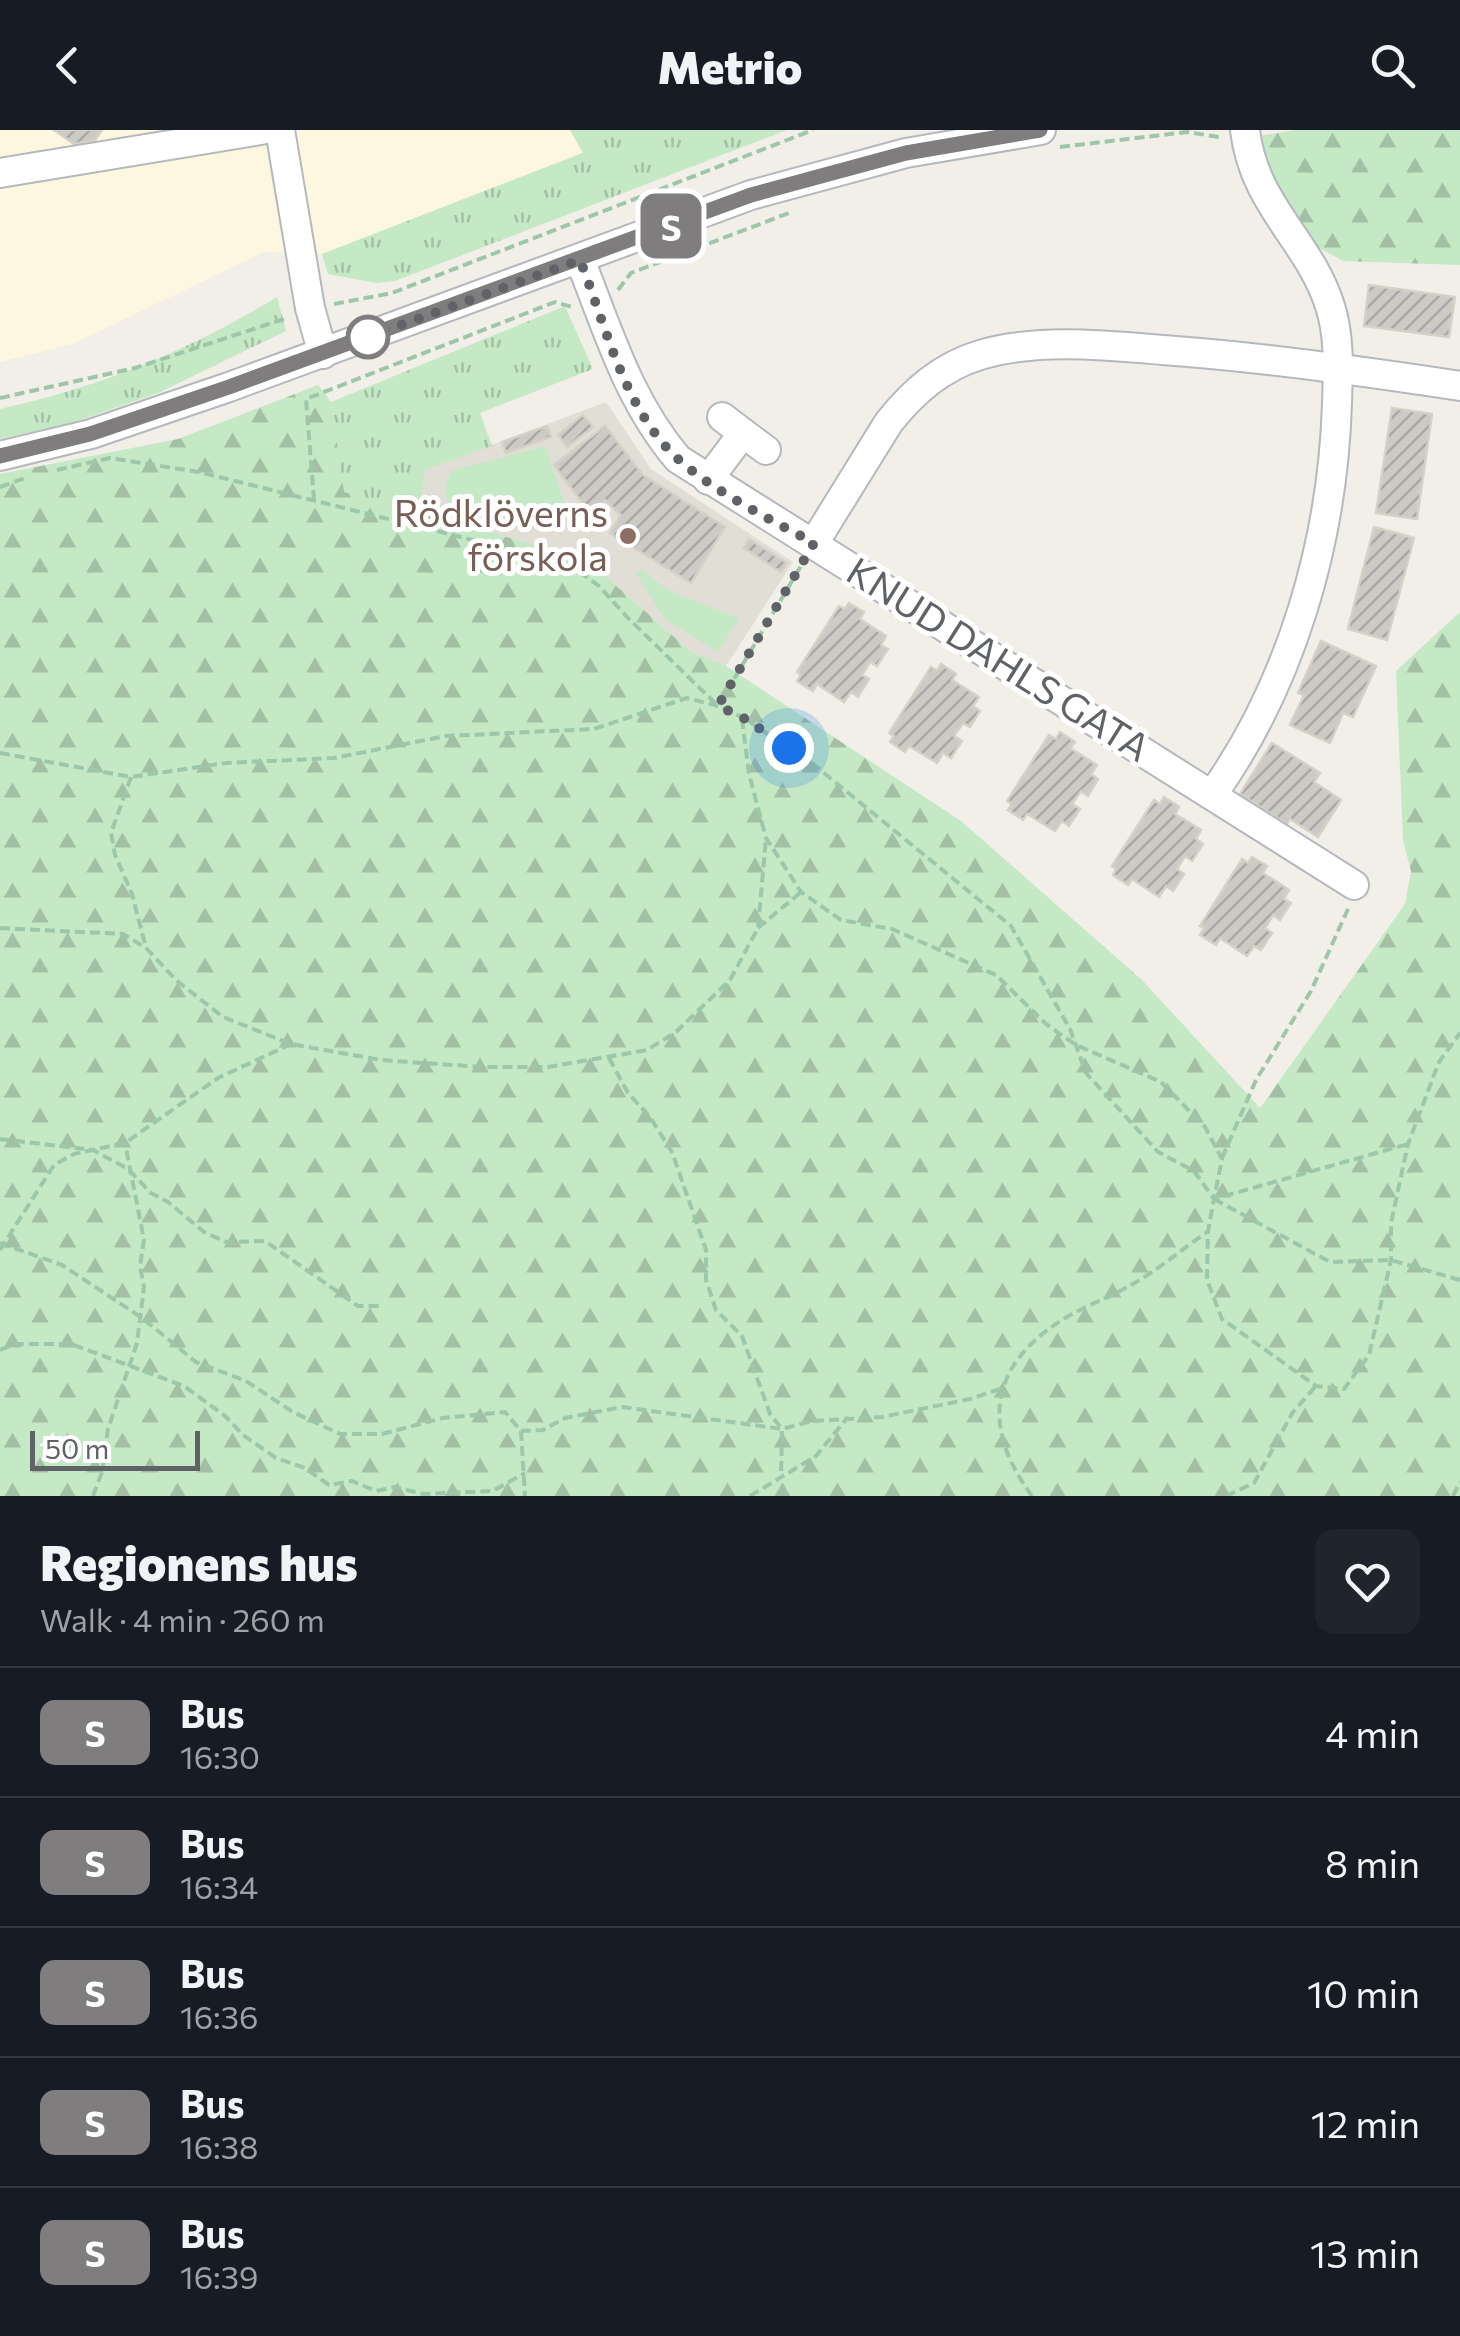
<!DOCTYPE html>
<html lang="en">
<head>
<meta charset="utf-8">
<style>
	body { margin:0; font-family:Commissioner,sans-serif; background:#20242c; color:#f1f3f6; height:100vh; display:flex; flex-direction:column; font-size:38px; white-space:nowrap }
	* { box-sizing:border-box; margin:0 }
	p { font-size:32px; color:#9ea1a6 }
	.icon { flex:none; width:55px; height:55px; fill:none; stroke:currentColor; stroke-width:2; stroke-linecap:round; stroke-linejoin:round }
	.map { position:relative; height:1366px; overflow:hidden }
	.side { display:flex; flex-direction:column; background:#171b24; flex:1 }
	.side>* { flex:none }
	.badge { padding:0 20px; border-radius:15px; font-size:35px; line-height:65px }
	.scale { position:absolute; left:30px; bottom:25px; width:170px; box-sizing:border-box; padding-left:10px; border:5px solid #5f6368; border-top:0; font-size:28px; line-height:35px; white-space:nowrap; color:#5f6368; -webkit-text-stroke:8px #fff; paint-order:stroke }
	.you { position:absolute; width:50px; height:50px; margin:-25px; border:8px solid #fff; border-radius:50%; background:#1a73e8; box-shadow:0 0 0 15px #1a73e833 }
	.map>.badge { position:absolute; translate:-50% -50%; box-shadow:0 0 0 5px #fff }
	.round { display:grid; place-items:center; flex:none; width:105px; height:105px; border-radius:20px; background:#20242c }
	.head { display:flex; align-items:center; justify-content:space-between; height:170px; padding:0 40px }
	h1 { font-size:48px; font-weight:800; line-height:75px }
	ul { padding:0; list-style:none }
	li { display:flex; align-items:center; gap:30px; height:130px; padding:0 40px; border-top:2px solid #363941 }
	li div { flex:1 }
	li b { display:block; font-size:38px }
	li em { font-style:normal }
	li .badge { min-width:110px; font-weight:700; text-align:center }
	header { display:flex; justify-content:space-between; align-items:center; height:130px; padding:0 40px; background:#171b24; font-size:45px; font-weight:800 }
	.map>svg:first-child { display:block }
	.commercial { fill:#fef7e0 }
	.education { fill:#e1ded6 }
	.grass { fill:url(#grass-tufts) }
	.forest { fill:url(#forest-firs) }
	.park { fill:#c5e8c5 }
	.building { fill:url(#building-hatch); stroke:#d6d1c6; stroke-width:2.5 }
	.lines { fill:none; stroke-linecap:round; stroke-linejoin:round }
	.minor-casing { stroke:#b5b8bc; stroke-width:32 }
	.path { stroke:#9cc7a9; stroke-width:4; stroke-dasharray:10 5; stroke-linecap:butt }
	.minor { stroke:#fff; stroke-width:28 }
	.line-casing { stroke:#fff; stroke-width:22 }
	.line { stroke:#7f7d7e; stroke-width:15 }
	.walk { stroke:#5f6368; stroke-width:10; stroke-dasharray:0 18 }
	.stop-dot { fill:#fff; stroke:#7f7d7e; stroke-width:5 }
	.education-dot { fill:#8d6e63; stroke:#fff; stroke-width:4 }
	.labels { text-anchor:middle; stroke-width:10; stroke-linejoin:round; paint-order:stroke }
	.education-label { font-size:38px; fill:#785e54; stroke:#fff; text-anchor:end }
	.street-label { font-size:38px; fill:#5f6368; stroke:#fff }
</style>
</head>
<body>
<header><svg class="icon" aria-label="back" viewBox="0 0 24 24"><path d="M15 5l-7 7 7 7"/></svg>Metrio<svg class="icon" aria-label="search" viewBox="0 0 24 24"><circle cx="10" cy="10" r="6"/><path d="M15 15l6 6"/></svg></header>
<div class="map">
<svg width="1460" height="1366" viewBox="0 0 1460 1366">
	<defs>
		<pattern id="grass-tufts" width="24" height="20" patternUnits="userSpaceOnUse" patternTransform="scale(2.5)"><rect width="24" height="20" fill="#c5e8c5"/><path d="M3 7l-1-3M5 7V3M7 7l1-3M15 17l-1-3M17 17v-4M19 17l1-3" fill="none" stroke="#a3c0a4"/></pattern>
		<pattern id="forest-firs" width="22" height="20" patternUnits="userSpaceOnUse" patternTransform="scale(2.5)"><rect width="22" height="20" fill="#c5e8c5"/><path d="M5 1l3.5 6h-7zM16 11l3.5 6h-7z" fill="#a3c0a4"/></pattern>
		<pattern id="building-hatch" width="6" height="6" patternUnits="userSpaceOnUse" patternTransform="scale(2.5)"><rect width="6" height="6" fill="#cccac5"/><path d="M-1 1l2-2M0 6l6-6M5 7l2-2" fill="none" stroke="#a9a8a4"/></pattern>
	</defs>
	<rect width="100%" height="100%" fill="#f1efe8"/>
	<path class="commercial" d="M0,0H570L583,22L322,124L263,122L73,214L0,232Z"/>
	<path class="education" d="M606,272L651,339L793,432L726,536L690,521L586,429L420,383L425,340Z"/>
	<g class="grass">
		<path d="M570,0H787L395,151L376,153L328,144L322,124L583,23Z"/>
		<path d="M277,167L286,201L158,263L68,294L0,309V279C100,257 190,220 277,167Z"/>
		<path d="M565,176L593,239L480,283L492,316L425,340L420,383L343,362L331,272Z"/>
	</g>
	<g class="forest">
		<path d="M1294,0H1460V135L1343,131L1310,113L1274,58L1254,7Z"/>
		<path d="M318,255L331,272L344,362L586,429L690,521L726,536L961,691L1142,850L1260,978L1405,774L1411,741L1403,710L1396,541L1460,482V1366H0V344L178,309Z"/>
	</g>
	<g class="park">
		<path d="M545,316L566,378L529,401L452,378C443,365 445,356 451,341Z"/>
		<path d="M642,439L667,460L739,488L718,522L665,489L636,444Z"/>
	</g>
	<g class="building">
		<path d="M54,0H102L95,10L74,14Z"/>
		<path d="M1369,155L1455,167L1449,207L1364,196Z"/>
		<path d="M1392,278L1432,284L1417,389L1376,383Z"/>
		<path d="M583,285L593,297L567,317L558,305Z"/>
		<path d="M547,296L551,307L506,323L502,312Z"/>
		<path d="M605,296L643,345L725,397L691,453L610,403L621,385L605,370L589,382L554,335Z"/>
		<path d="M1374,397L1414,408L1387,510L1348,499Z"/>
		<path d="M749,409L787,433L781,442L744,418Z"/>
		<path d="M849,473L864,482L860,489L886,506L881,515L888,519L877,536L870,532L862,545L869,549L858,567L851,562L844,572L817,554L813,561L797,551L801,545L797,542L839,476L845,479Z"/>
		<path d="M1321,511L1376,536L1353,587L1343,583L1330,613L1290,595L1304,565L1298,563Z"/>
		<path d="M941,534L956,544L952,550L979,567L973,576L980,581L970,597L963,593L954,606L962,611L951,628L943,623L937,633L909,616L905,622L890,612L894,606L889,603L931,537L937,541Z"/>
		<path d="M1060,602L1075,612L1070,618L1097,635L1091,644L1098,649L1088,666L1081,661L1072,674L1080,679L1069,696L1062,691L1055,701L1027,684L1023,690L1008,680L1012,674L1007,671L1049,605L1056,609Z"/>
		<path d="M1272,613L1320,643L1314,652L1341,670L1318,707L1290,689L1287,694L1240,664Z"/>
		<path d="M1164,667L1179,677L1175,684L1201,700L1196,709L1203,714L1192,731L1185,726L1177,739L1184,744L1173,761L1166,756L1159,767L1132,749L1128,755L1113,745L1116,739L1112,736L1154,670L1160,674Z"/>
		<path d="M1252,727L1267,736L1263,743L1289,760L1284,769L1291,773L1280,790L1273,785L1265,798L1272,803L1261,820L1254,816L1247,826L1220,808L1216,815L1200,805L1204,798L1200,796L1242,729L1248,733Z"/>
	</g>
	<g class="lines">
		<defs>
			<g id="minor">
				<path d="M280,0L310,178L323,224"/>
				<path d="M0,43L261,0"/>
				<path d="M580,130C608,200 628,270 678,329L1354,755"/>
				<path d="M743,303L766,320"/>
				<path d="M0,326L91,304L229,257L751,65L906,23L1041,0"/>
				<path d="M708,350L743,303L722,287"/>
				<path d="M814,413L889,292C914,261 941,237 980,225C1037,208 1104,215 1163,220C1262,227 1362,241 1460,256"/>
				<path d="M1212,665C1292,553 1333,410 1337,273C1338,241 1340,207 1330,176C1309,110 1254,76 1245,0"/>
			</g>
		</defs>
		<use href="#minor" class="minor-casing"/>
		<g class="path">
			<path d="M1060,17L1187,2L1219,7"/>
			<path d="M618,160L631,143L789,83"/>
			<path d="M334,174L392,163L813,0"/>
			<path d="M0,268L135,238L287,188"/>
			<path d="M57,340L110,328L199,342L497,416L558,426L599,456L627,487L718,576L801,436"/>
			<path d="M0,357L28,347"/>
			<path d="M314,370L306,269L555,172L572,177"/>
			<path d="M742,589L749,644L766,708L801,762L841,790L892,799L996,845L1046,894L1076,915L1161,952L1205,997L1222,1029L1214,1069L1408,1014"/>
			<path d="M0,623L131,647L226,633L334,628L446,606L594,599L687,568L718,576L742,587L813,634L1011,796L1070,899L1086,943L1158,1022L1194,1041L1214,1069L1208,1101L1207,1150L1222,1189L1316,1256L1344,1259L1369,1225L1391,1130V1093L1408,1014L1439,932L1460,903"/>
			<path d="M131,647L111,703L115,725L132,764L146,818"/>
			<path d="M0,798L123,804L146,818L177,851L223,887L291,914L381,930L482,937H548L647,920L676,902L730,850L758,798L766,708"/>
			<path d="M758,798L800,763"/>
			<path d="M609,928L628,963L650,987L672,1022L706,1120V1150L716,1180L742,1206L770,1284L782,1299L781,1348"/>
			<path d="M0,1009L93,1020L128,1039L151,1063L168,1072L204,1102L226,1112L265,1111L358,1176H379"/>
			<path d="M1222,1028L1256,950L1311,861L1348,779"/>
			<path d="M1214,1069L1330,1132L1391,1130L1460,1150"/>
			<path d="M0,1113L62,1135L141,1187L196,1232L246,1251L293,1282L340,1304H382L443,1288L505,1282L521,1301L543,1300L565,1288L622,1277L782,1299L812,1291L882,1287L970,1269L1003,1258"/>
			<path d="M0,1120L54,1035L74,1024L125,1013L218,948L291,914"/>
			<path d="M0,1220L15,1214H71L184,1256L225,1286L243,1305L276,1328L305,1338L329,1355L352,1351L376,1361L395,1357L423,1364L493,1361L525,1343"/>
			<path d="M521,1301L525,1366"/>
			<path d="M93,1366L102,1342L108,1299L137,1213L144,1157L140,1136L144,1110L125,1013"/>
			<path d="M750,1366L816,1326L848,1287"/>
			<path d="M1032,1366C981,1297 989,1236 1062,1190C1084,1176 1109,1168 1131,1155C1158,1140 1182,1119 1207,1102"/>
			<path d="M1226,1366L1254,1353L1293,1282L1315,1257"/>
			<path d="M1453,1366L1460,1352"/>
		</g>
		<use href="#minor" class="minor"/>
	</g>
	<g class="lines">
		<defs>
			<path id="line" d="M0,326L90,304L229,257L751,65L906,23L1040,0"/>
		</defs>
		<use href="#line" class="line-casing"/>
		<use href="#line" class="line"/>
		<path class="walk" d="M368,207L580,130C606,196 624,279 677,328C711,360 773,391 814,413L718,576L742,587L789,618"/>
	</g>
	<circle class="stop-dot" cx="368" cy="207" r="20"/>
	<circle class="education-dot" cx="628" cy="406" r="10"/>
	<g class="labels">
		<g class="education-label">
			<text x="608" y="397">Rödklöverns<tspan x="608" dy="44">förskola</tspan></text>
		</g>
		<g class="street-label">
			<text transform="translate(998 530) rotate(32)" y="13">KNUD DAHLS GATA</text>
		</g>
	</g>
</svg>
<div class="scale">50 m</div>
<div class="you" style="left:789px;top:618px"></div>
<b class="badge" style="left:671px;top:96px;background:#7f7d7e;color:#fff">S</b>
</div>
<section class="side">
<div class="head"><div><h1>Regionens hus</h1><p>Walk · 4 min · 260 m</p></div><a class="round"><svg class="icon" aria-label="heart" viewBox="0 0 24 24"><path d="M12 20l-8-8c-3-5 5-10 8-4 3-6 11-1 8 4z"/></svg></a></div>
<ul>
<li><span class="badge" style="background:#7f7d7e;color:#fff">S</span><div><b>Bus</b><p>16:30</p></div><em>4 min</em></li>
<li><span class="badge" style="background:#7f7d7e;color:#fff">S</span><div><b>Bus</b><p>16:34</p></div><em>8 min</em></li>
<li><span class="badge" style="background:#7f7d7e;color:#fff">S</span><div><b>Bus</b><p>16:36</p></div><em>10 min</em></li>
<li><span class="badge" style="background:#7f7d7e;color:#fff">S</span><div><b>Bus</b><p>16:38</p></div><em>12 min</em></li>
<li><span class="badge" style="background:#7f7d7e;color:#fff">S</span><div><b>Bus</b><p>16:39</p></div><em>13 min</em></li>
</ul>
</section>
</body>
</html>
